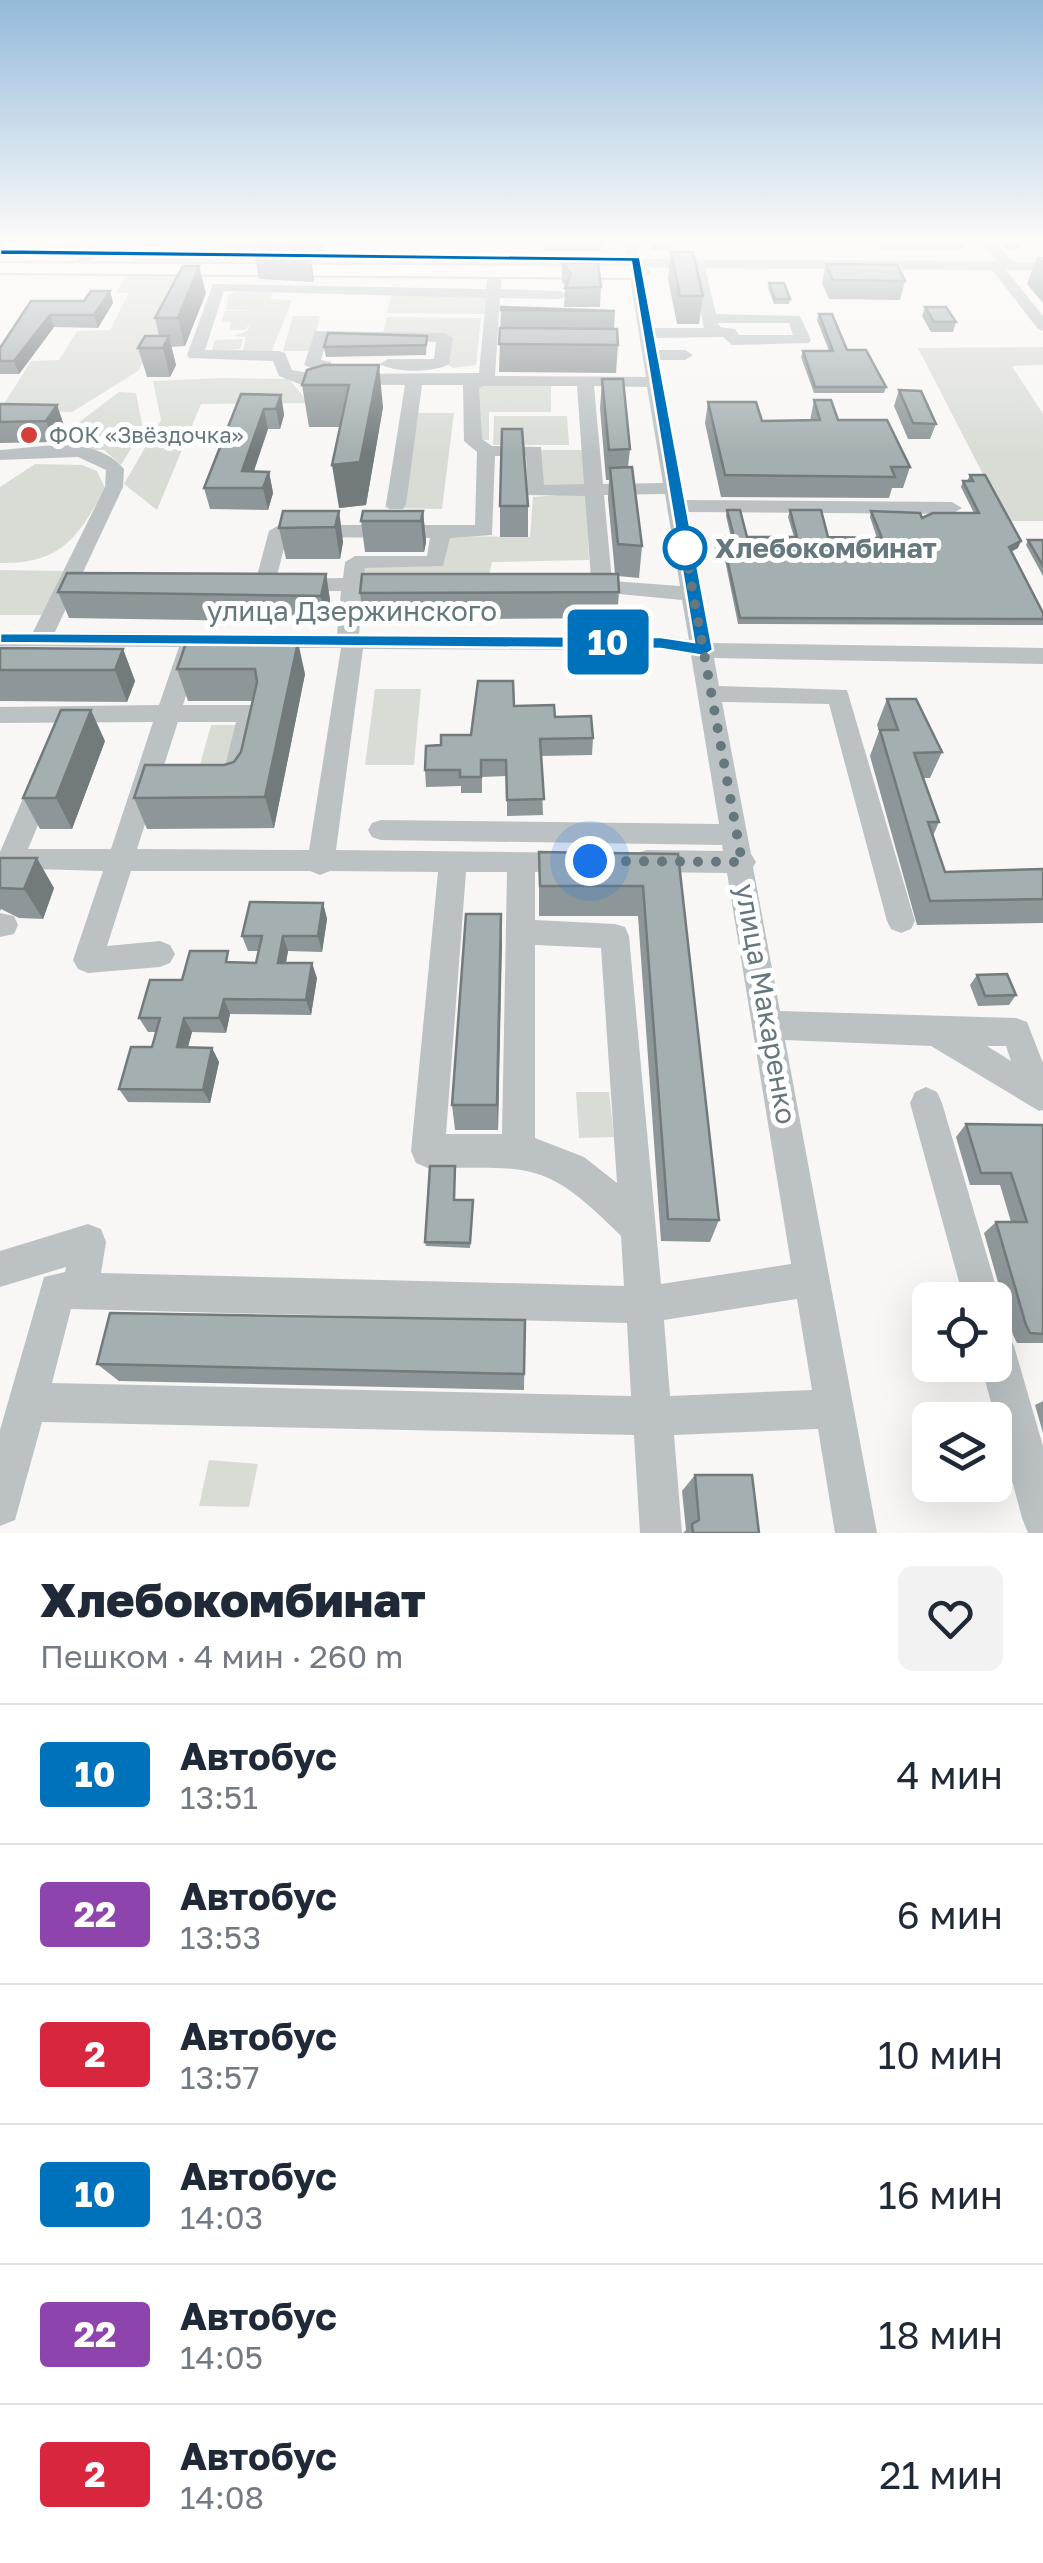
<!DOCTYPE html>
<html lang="ru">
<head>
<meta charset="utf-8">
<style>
	body { margin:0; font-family:"Golos Text",sans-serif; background:#f2f2f3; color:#1f2937; height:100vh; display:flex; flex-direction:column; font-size:38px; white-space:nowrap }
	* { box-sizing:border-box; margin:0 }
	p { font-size:32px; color:#747a83 }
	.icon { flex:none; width:55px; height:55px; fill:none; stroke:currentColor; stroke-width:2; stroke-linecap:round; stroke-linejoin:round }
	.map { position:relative; height:1533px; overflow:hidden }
	.sheet { display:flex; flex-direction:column; background:#fff; flex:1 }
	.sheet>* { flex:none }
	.badge { padding:0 20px; border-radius:8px; font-size:35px; line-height:65px }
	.buttons { position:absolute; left:912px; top:1282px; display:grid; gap:20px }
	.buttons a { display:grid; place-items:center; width:100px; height:100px; border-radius:15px; background:#fff; box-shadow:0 10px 40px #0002; font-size:50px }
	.you { position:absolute; width:50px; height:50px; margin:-25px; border:8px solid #fff; border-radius:50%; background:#1a73e8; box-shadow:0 0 0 15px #1a73e833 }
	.map>.badge { position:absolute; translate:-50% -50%; box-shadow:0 0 0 5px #fff }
	.round { display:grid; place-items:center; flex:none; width:105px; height:105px; border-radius:15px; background:#f2f2f3 }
	.summary { display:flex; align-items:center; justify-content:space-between; height:170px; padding:0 40px }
	h1 { font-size:48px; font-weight:800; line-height:75px }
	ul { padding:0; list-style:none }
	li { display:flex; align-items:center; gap:30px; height:140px; padding:0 40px; border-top:2px solid #e0e1e3 }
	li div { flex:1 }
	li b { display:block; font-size:38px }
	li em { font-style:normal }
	li .badge { min-width:110px; font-weight:700; text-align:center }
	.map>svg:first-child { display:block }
	.green { fill:#d9dcd5 }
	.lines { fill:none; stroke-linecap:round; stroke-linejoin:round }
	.major-casing { stroke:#b0b7b9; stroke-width:4 }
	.minor { fill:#bcc2c4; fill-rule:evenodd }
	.major { fill:#fff; fill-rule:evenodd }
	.wall { fill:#8d9698 }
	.shaded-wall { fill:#737a7c }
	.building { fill:#a4afb1; stroke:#737a7c; stroke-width:2.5 }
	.line { fill:#0072bc; stroke:#fff; stroke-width:2.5 }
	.walk { stroke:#65787d; stroke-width:10; stroke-dasharray:0 18 }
	.poi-dot { fill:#d44039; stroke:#fff; stroke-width:4 }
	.stop-dot { fill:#fff; stroke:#0072bc; stroke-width:5 }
	.labels { text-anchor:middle; stroke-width:10; stroke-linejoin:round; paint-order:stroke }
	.far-poi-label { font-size:22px; fill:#65787d; stroke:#fff; text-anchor:start }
	.stop-label { font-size:28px; font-weight:bold; fill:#65787d; stroke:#fff; text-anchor:start }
	.street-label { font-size:28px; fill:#65787d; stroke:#fff }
</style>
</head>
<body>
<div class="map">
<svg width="1043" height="1533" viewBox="0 0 1043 1533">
	<rect width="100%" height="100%" fill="#f8f7f5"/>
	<g class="green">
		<path d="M134,256H249L244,267L128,266Z"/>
		<path d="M396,259L626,261L632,265V270L394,268Z"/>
		<path d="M127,272L193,274L138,371L72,412L0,410L31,361L59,360L77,331L110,330L129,293H116Z"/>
		<path d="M235,292H272L271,299L292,300L271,353L212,350L215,340L243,339L240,349L229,350H243L246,337L233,336L247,331L250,324L245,330H229L231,322H221L225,311L266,310H226L228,295Z"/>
		<path d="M391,295L489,296L486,314L387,313Z"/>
		<path d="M293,316H320L312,351H283Z"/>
		<path d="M387,317L481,318L476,365L453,368L447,364L449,337L383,332Z"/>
		<path d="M1043,347V365L1012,366L1043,414V521H1007L918,348Z"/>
		<path d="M222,378L289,379L309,403L201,404L157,510L124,484L161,420L153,381Z"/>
		<path d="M479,385L551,386V412H489V440H476Z"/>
		<path d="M119,392L136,393L143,429L121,465L104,450L64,449L78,423Z"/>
		<path d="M403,413H454L442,509L385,508Z"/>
		<path d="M494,416H567L569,445H493Z"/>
		<path d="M538,450H585L590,486L540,487Z"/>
		<path d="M35,464L82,465L97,471L105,488C78,538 61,564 0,563V487Z"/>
		<path d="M586,493L589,560L492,562L489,576L362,581L364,564L444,561L448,536L530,537L533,497Z"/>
		<path d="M0,570L68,571L47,615H0Z"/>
		<path d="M375,689H421L414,765H365Z"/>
		<path d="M211,725H239L226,779H196Z"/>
		<path d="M576,1092H609L614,1137L579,1138Z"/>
		<path d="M209,1460L258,1464L249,1507L199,1506Z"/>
	</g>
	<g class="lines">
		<defs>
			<path id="major" d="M0,263L639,266L648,272L639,278L0,273Z"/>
		</defs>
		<use href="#major" class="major-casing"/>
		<g class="minor">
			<path d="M92,241H105L84,272H74L72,269Z"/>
			<path d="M256,241H269L260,259L255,260L248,256Z"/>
			<path d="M321,241H398L391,245H328Z"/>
			<path d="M624,241H636L640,259L998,261L980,241H994L1013,262H1043V270H1006L1043,316V331L1038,329L992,270L705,268L716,314L800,316L811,340L809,343L732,345L723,337L655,338L657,350H685L693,355L685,360H659L685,500L952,502L962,508L952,514L687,512L711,643L1043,648V664L714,658L719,686L847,690L915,921L911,929L901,933L891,929L887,921L829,704L722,702L751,854L756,862L753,867L780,1011L1016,1018L1027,1022L1043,1063V1110L1039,1111L931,1046L785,1040L877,1533H835L818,1429L674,1435L682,1533H640L634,1435L42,1422L15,1520L0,1526V1430L44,1277L65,1272L66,1267L0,1287V1251L88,1224L101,1229L106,1242L101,1273L624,1286L621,1236C544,1159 533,1168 428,1168L416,1163L411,1151L438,872L330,871L320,875L310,871H131L107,946L160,941L170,945L175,954L170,963L160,967L88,973L78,969L73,960L103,871L0,868V852L30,782L34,775H52L56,782L28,849H111L153,722L0,723V707L159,705L179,647L0,646V632H33L105,487L106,470L78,457L0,460V450C40,447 95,434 124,469L123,487L55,632L337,634L341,591H294L287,589V579L343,578L345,562L355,556H427L430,538L287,537L275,583L265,590L255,583L269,531L279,525H475L477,452L464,441L463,385H422L406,505L403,509H389L386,505L405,385L299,384L279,376L273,361L189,358L187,355L213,284L486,289L488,272L495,268L502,272L501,289L560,291L567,295L560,299L500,298L495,376L646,377ZM642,267L691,268L704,328H653ZM224,291L486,298L479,373L331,374V362L321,360L327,339L436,342L434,359H388L380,364C394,373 435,373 449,364L453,338L445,333L315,331L304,365L316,370L315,374L292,370L285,353L279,351L205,350ZM718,323H789L793,335H739L735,329L720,327ZM483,386H577L584,484L544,485L541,447L492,446L482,439L479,388ZM594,386L647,387L663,483L603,484ZM495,456H526L528,495L585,496L591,579L577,580V590L682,600L689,640L661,636L359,634L363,591L394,592L405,585L394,578H364L365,568L443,566L450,538L492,535ZM665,494L680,586L612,581L604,495ZM201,648H341L309,850L137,849L178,722H236L223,775L216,783L220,790H243L247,783L262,713L250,705H183ZM363,649L661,650L691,655L719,824L381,820L372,823L368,830L372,837L381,840L722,845L723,851L647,850L637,853L633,861L637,869L647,872L727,873L791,1264L661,1284L629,936L625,927L615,924L535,920V872L582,869L586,861L582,853L336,850ZM466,872H507L502,1134H446ZM535,945L601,948L617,1183L584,1157L535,1138ZM987,1046H1006L1011,1061ZM797,1299L812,1390L670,1396L664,1320ZM71,1309L627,1323L631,1396L52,1383Z"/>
			<path d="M0,913L14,916L18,925L14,934L0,937Z"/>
			<path d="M926,1087L937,1092L942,1103L1000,1300L995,1313V1300H964L910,1103L915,1092Z"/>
			<path d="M995,1327L1008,1333L1014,1346L1043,1446V1533H1028L1022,1518L981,1365H995Z"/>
		</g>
		<use href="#major" class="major"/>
	</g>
	<g class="wall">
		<path d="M124,241H145L143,243H124Z"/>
		<path d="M264,241H324L325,247L320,261H311L313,282L259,279L254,252H266Z"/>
		<rect x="545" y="241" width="56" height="10"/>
		<path d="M650,241H672L671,250H651Z"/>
		<path d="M876,241H967L965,249H881Z"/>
		<path d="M999,241H1023L1020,249H1006Z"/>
		<path d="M671,252L703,296L699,324H677L668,279Z"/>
		<path d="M1037,257H1043V303L1027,284Z"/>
		<path d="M562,263L601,287L600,307H564L565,286L562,282Z"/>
		<path d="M826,264L905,281L900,300L829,299L822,283Z"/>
		<path d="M769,283L790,299L789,304H774L768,288Z"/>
		<path d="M110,291L113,303L98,328L54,327L19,374H0V348L31,301H84Z"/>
		<path d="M206,293L185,346L171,347L176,365L170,377H147L138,348L159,336L155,318Z"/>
		<path d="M501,307L615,311L614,329L618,345L616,373L499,372Z"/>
		<path d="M925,307L956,322L953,332H931L922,316Z"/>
		<path d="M819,314L847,350L886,387L884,393H814L801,357L803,351H829L817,320Z"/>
		<path d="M427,336L426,355L326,357L324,347Z"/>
		<path d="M324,365L383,407L366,505L339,508L340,427H309L302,385Z"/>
		<path d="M602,379L630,449L628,467L642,546L639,578L618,576L619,592L617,618L364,620L360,593L615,574L608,499L609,480H606L600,408Z"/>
		<path d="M899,390L936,424L930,439H908L894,406Z"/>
		<path d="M241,394L281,395L284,415L280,429H268L254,471L269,472L273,493L268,510L210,509L204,488Z"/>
		<path d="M814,400L838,420L910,467L903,488H892L889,498L721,497L705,423L708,402L762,421H810Z"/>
		<path d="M0,404L57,405L64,426L54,442L0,443Z"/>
		<path d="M970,475L1018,548L1011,551L1043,613V625L738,624L725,560H717L714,543L715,537H731L726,516L727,510L747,537H794L788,517L790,510L828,537L877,538L870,517L871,511L922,518L974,513L961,487L963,481H967Z"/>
		<rect x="500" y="506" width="28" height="31"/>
		<path d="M339,511L343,542L340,559H286L279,528Z"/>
		<path d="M423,511L426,542L424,552H365L361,521Z"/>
		<path d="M1028,540H1043V576L1026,545Z"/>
		<path d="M326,574L330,600L326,622L69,618L58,592Z"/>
		<path d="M186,643L305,674L274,828L147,829L134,798L234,762L241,752L253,701H188L177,669Z"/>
		<path d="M0,648L123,649L135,681L127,702L0,701Z"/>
		<path d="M887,699L942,752L930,778H923L939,822L933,836L945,872L1043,869V923L917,925L870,756L879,731L877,725Z"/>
		<path d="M514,706L555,717L593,738L592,755L541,756L543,815L507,816V776L482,777V793H461V786L426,787L425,770L441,745L471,735Z"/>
		<path d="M105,741L72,829H40L23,798Z"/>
		<path d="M539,852L678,854L719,1220L710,1242L661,1241L638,916H539Z"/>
		<path d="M0,858L54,888L43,919L19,918L1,909L0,911Z"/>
		<path d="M323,903L327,919L322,952L288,951L286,963L317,978L311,1015L230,1014L226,1033L192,1032L188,1047L212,1048L219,1062L210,1103L128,1102L119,1089L152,1047L157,1032H148L139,1018L182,980L233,962L256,963L259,951H248L242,936Z"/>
		<path d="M501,914L498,1130H455L452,1105Z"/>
		<path d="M977,975L1016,995L1009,1005L978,1006L970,985Z"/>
		<path d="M966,1124L1043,1125V1343H1017L1013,1335L984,1233L996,1222H1011L1000,1185H970L956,1137Z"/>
		<path d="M455,1166V1200L473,1205L470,1248L426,1246L425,1242Z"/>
		<path d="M525,1320L524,1390L119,1381L97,1364Z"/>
		<path d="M1043,1401V1433L1035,1405Z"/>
		<path d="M695,1475L759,1533H683L686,1530L682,1491Z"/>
	</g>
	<g class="shaded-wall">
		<path d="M317,241H324L325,247L320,261Z"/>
		<path d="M310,252L314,279L313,282L308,255Z"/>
		<path d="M199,266L206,293L185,346L178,318Z"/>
		<path d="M110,291L113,303L98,328L94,315Z"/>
		<path d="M50,315L54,327L19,374L14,361Z"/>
		<path d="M169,336L176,365L170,377L163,348Z"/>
		<path d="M379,365L383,407L366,505L339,508L332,465Z"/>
		<path d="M281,395L284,415L280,429L276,409Z"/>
		<path d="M57,405L64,426L54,442L46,421Z"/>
		<path d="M264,409L268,429L248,488L242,471Z"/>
		<path d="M269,472L273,493L268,510L263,488Z"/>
		<path d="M339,511L343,542L340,559L335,527Z"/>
		<path d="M423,511L426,542L424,552L421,521Z"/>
		<path d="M1021,541L1018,548L1007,554L1009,547Z"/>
		<path d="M326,574L330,600L326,622L321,596Z"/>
		<path d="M298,642L305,674L274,828L265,797Z"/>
		<path d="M123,649L135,681L127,702L115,670Z"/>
		<path d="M91,710L105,741L72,829L56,798Z"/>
		<path d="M37,858L54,888L43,919L24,889Z"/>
		<path d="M323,903L327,919L322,952L318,936Z"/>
		<path d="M501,914L502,944L498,1130L497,1105Z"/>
		<path d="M283,936L288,951L283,978L278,963Z"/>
		<path d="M312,963L317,978L311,1015L306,1000Z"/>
		<path d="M224,999L230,1014L226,1033L219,1018Z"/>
		<path d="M184,1018L192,1032L184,1061L177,1047Z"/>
		<path d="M212,1048L219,1062L210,1103L203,1090Z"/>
	</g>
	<g class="building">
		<path d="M545,241H601L602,245L545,244Z"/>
		<path d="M254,252H310L308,255Z"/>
		<path d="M671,252H693L703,296H680Z"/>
		<path d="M562,263H598L601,287L565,288L571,274Z"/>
		<path d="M826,264L897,265L905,281L833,280Z"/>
		<path d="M183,266H199L178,318H155Z"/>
		<path d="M769,283H784L790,299H775Z"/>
		<path d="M91,291H110L94,315H50L14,361H0V348L31,301H84Z"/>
		<path d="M501,307L615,311L501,310Z"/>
		<path d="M925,307H946L956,322H934Z"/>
		<path d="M819,314H832L847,350H866L886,387H815L803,351H833Z"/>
		<path d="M500,328L617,329L618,345L499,344Z"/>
		<path d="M328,333L427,336L426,345L324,347Z"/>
		<path d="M145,336H169L163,348H138Z"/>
		<path d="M324,365H379L360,462L332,465L349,385H302L307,370Z"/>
		<path d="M602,379H623L630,449L609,450Z"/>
		<path d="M899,390L921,391L936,424L913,423Z"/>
		<path d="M241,394L281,395L276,409H264L242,471L269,472L263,488H204Z"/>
		<path d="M814,400H831L838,420H887L910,467H891L895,477L725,475L708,402H756L762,421L820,420Z"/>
		<path d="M0,404L57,405L46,421L0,422Z"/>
		<path d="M502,429H522L528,506H500Z"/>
		<path d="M632,467L642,546L618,544L610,468Z"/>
		<path d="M970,475H985L1021,541L1009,547L1043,613V619L740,618L726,554H718L715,537H734L727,510H740L747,537H797L790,510H821L828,537L882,538L871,511L920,513L922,518L933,513H979L963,481H973Z"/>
		<path d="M283,511H339L335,527L279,528Z"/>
		<path d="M363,511H423L421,521H361Z"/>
		<path d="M1028,540H1043V566Z"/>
		<path d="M67,573L326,574L321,596L58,592Z"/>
		<path d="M362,574H618L619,592L360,593Z"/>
		<path d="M298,642L265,797L134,798L145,765H224L234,762L241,752L257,682L255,669H177L186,643Z"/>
		<path d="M0,648L123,649L115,670H0Z"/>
		<path d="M478,681H513L514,706L554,705L555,717L591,716L593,738L540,739L544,799L507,800L506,760H481V777H460V770H425L426,746L441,745V735H471Z"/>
		<path d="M887,699H916L942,752L914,753L939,822H928L945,872L1043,869V899L930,901L880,730H898Z"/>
		<path d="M61,710H91L56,798H23Z"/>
		<path d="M539,852L678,854L719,1220L668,1219L643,886H540Z"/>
		<path d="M0,858H37L24,889L0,888Z"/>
		<path d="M250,902L323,903L318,936H283L278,963H312L306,1000L224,999L219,1018H184L177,1047L212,1048L203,1090L119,1089L131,1047H152L160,1018H139L150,980H182L190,951H228L226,962L256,963L262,936H242Z"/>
		<path d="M466,914H501L497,1105H452Z"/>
		<path d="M1007,974L1016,995L985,996L977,975Z"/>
		<path d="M966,1124L1043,1125V1334L1030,1333L1026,1325L996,1222H1027L1011,1173H981Z"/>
		<path d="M430,1166H455L454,1200H473L470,1243L425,1242Z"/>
		<path d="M110,1313L525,1320L524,1374L97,1364Z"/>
		<path d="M695,1475H752L759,1533H693L692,1524L699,1520Z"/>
	</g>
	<linearGradient id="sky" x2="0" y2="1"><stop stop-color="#94bada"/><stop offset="0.53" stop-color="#fcfbfa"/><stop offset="1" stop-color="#fcfbfa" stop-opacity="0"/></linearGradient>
	<rect width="1043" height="455" fill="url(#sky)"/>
	<path class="line" d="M0,249L640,257L713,650L704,656L661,649L0,643V633L661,637L694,642L631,262L0,255Z"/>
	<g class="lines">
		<path class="walk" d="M590,861L742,862L683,538L685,548"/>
	</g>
	<circle class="poi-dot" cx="29" cy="435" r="10"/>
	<circle class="stop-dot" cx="685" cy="548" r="20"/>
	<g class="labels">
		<g class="far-poi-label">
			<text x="49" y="443">ФОК «Звёздочка»</text>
		</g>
		<g class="stop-label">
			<text x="715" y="558">Хлебокомбинат</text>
		</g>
		<g class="street-label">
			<text x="352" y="621">улица Дзержинского</text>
			<text transform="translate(766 1004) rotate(80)" y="10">улица Макаренко</text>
		</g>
	</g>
</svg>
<div class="buttons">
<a><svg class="icon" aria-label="locate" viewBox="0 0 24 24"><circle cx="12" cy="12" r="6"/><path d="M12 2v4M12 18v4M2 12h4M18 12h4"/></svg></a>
<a><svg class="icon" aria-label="layers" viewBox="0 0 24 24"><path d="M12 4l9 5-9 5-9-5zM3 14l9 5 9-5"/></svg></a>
</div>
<div class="you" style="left:590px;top:861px"></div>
<b class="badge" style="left:608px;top:642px;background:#0072bc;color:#fff">10</b>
</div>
<section class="sheet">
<div class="summary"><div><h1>Хлебокомбинат</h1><p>Пешком · 4 мин · 260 m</p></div><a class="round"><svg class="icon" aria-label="heart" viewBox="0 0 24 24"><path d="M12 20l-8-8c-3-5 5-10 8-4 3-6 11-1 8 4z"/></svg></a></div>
<ul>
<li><span class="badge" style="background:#0072bc;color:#fff">10</span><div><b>Автобус</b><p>13:51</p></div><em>4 мин</em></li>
<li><span class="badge" style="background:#8e44ad;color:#fff">22</span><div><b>Автобус</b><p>13:53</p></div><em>6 мин</em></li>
<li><span class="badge" style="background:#d7263d;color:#fff">2</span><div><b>Автобус</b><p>13:57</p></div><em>10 мин</em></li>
<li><span class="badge" style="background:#0072bc;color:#fff">10</span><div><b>Автобус</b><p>14:03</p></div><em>16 мин</em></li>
<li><span class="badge" style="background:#8e44ad;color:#fff">22</span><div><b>Автобус</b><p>14:05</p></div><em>18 мин</em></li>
<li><span class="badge" style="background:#d7263d;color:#fff">2</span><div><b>Автобус</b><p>14:08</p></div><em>21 мин</em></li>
</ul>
</section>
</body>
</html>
